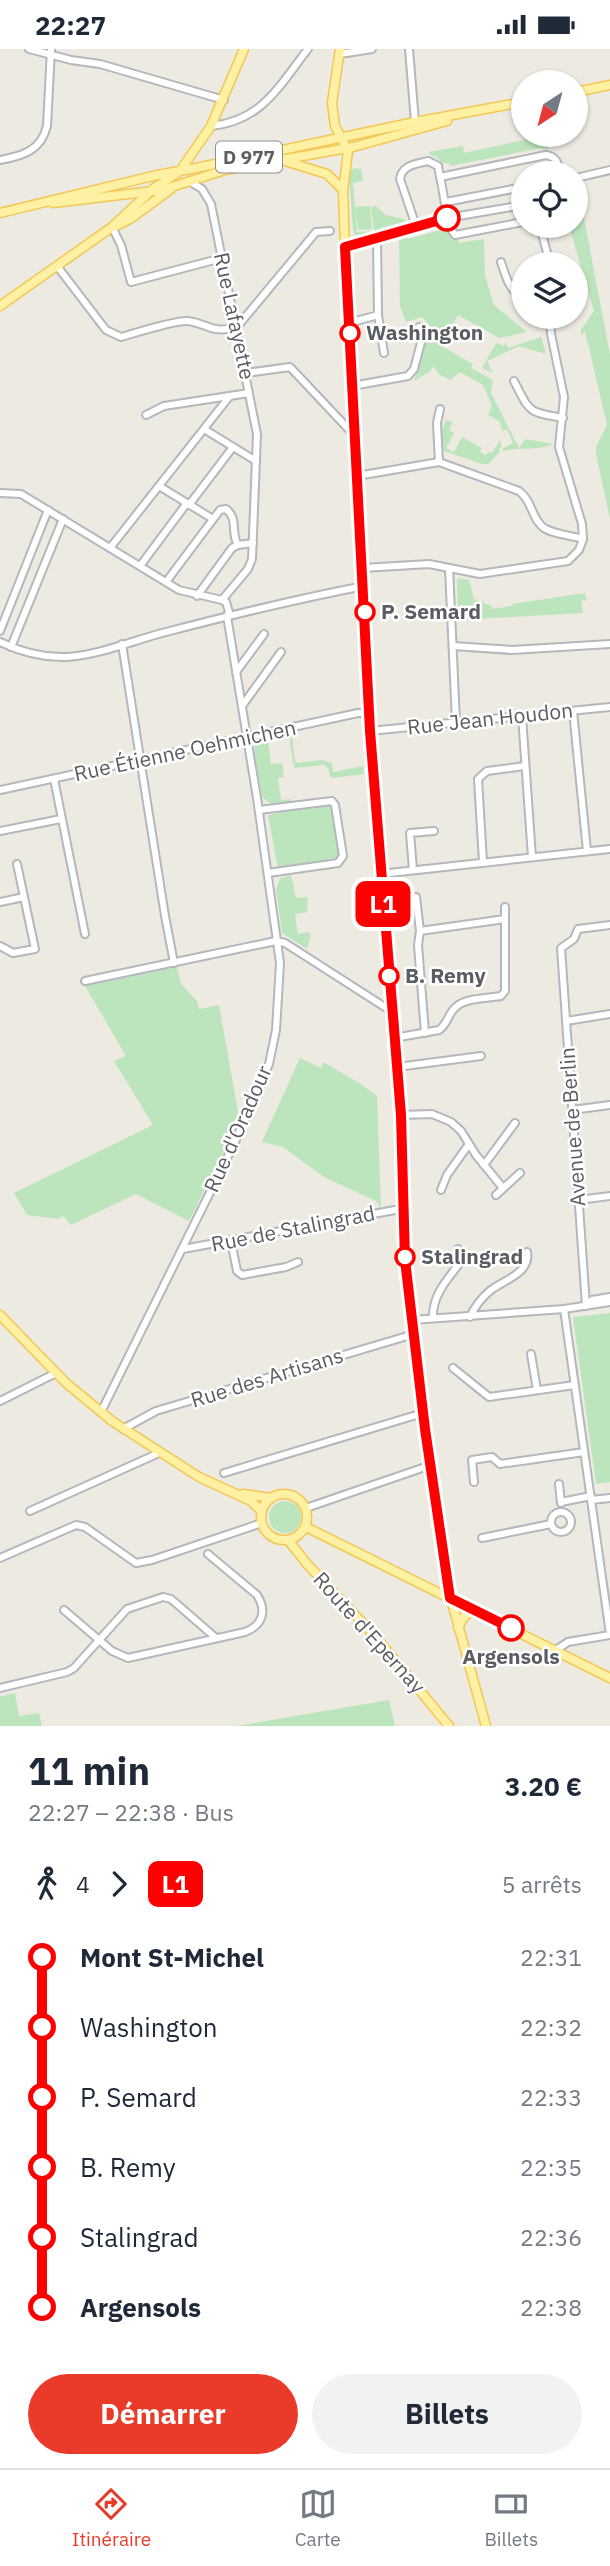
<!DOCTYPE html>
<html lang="fr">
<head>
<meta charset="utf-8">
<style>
	body { margin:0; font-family:"IBM Plex Sans",sans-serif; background:#f2f2f3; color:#1f2937; height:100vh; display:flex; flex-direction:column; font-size:26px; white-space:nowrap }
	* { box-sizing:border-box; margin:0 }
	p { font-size:23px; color:#747a83 }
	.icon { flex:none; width:38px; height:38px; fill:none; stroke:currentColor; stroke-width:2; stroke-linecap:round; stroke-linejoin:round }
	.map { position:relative; height:1677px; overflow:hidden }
	.details { display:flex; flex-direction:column; background:#fff; flex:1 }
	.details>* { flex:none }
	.badge { padding:0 14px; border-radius:10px; font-size:24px; line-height:46px }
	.needle { width:46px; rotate:216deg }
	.buttons { position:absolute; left:511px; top:21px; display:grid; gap:14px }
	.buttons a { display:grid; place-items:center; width:77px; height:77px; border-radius:50%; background:#fff; box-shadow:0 2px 5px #0004; font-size:35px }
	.map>.badge { position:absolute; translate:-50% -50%; box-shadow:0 0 0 4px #fff }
	.legs { display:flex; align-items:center; gap:10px; height:77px; padding:0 28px; font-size:23px }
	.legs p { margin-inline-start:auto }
	.summary { display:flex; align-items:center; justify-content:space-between; height:119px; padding:0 28px }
	h1 { font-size:38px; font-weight:700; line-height:52px }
	.action { display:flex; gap:14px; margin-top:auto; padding:14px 28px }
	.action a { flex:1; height:80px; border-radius:42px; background:#ea3a29; color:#fff; font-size:28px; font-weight:700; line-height:80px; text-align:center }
	.action a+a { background:#f2f2f3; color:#1f2937 }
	ul { padding:0 28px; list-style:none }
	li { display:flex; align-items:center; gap:24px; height:70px; font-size:26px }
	li i { display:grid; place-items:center; width:10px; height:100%; margin:0 9px; background:currentColor }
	li i::after { content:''; width:18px; height:18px; margin:-9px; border:5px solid; border-radius:50%; background:#fff }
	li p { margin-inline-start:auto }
	li:first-child i { background:linear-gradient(#0000 50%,currentColor 0) }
	li:last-child i { background:linear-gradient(currentColor 50%,#0000 0) }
	.status { display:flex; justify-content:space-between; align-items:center; height:49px; padding:0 35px; background:#fff; direction:ltr }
	.status svg { height:19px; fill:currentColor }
	.dock { display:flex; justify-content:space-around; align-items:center; height:98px; border-top:2px solid #e0e1e3; background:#fff; font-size:19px; color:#747a83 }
	.dock a { display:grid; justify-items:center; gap:4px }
	.dock .on { color:#ea3a29 }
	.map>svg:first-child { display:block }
	.green { fill:#bde5bd }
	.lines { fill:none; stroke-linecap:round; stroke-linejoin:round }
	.minor-casing { stroke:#b4b7bc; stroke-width:10 }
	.major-casing { stroke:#f2c754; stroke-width:11 }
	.minor { stroke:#fff; stroke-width:6 }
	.major { stroke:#fff1a4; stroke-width:8 }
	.line-1-casing { stroke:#fff; stroke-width:16 }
	.line-1 { stroke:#f00; stroke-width:10 }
	.stop-1-dot { fill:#fff; stroke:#f00; stroke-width:3.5 }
	.labels { text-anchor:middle; stroke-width:5; stroke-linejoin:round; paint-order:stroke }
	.shield { fill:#fff; stroke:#8c8e91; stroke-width:2 }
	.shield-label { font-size:19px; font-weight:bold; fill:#5a5d62 }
	.street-label { font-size:21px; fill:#5a5d62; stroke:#fff }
	.stop-label { font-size:21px; font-weight:bold; fill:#5a5d62; stroke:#fff; text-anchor:start }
</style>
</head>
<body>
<div class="status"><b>22:27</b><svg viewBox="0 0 49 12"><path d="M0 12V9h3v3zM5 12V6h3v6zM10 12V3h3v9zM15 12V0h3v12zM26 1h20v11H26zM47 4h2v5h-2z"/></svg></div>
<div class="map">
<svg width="610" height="1677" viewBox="0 0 610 1677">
	<rect width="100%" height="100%" fill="#edeae1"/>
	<g class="green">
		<path d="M529,86H543L544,90L548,93V100L541,99L450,117L449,114L442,115L437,108L430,106L429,103L463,97L464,104L529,90Z"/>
		<path d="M355,119L361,120L363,132L353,134L355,158L370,157L372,180L358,181L355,160L357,183L374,182L371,158L376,157L386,166L404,170L406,174L403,177L365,187L355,186L353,181L349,128L351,121Z"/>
		<path d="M576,147L579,164L584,169L610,306V470L596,405V398L607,376L585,282L581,287V281L594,262L569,177H576Z"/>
		<path d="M444,180L458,189L459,194L484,190L485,226L494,256L527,283L499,289L458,266L452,277L454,280L443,298L473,315L471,319L493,331L491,344L519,399L525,390L553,395C536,403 520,397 503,402L502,400L513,394L507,380L502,382L500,373L488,366L492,357L483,336L460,323L450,331L440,326L433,317L431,322L414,332L431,278L422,268L406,273L400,257L399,187L406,186L408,190Z"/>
		<path d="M541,288L546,305L519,297L487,312L493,324L482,319L496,294L504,297L506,294L508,299Z"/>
		<path d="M446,371L453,373L449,381L454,384L446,399L454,403L462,388L482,399L480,403L486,406L488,403L492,404L500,391L502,398L499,399L500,403L488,415H482L444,402L442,381Z"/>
		<path d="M458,529L469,531L474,550L492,557V560L512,557V555L585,544L587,551L581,552L583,564L458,571L457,532Z"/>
		<path d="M292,686L295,712L298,714L321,711L332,714L333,723L363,717L364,725L333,729L330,727L328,719L324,716L294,719L289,687Z"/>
		<path d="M268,692L271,715L282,714L284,728L278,729L281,751L291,750V752L273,756L262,748L254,700L256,695Z"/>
		<path d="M330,754L340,808L278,820L268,766Z"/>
		<path d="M291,826L296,849L308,848L307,863L295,865L298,885L308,883L311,886L307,900L282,884L276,841L280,829Z"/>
		<path d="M177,918L181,935L197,952L199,960L219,956L239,1068H241L189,1172L136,1145L71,1176L63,1167L58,1170L27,1166L14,1144L153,1076L114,1012L126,1007L85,937Z"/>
		<path d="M300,1009L321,1019L323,1013L359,1034L377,1047L381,1160L376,1152L324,1128L283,1098L262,1093Z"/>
		<path d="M610,1264V1433L596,1435L573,1268Z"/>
		<circle cx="285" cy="1468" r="16"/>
		<path d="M15,1644L19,1667L39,1664L42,1677H0V1648Z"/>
		<path d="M389,1651L395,1677H237Z"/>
	</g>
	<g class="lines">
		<defs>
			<g id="minor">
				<path d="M29,0L71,11L100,15L224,51"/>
				<path d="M409,0L415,73"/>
				<path d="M340,5L372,0"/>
				<path d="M211,77C262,72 279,37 308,0"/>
				<path d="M0,111C22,107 41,102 47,77L51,0"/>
				<path d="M576,129L610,121"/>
				<path d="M189,132L202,140L211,155L257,385L252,510L248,520L222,551"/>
				<path d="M446,153L523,138"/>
				<path d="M523,173L455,186C446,176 444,143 440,128L546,106C557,108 558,114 560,124"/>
				<path d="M416,177L400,130C402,116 416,115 428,112L438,117L440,128"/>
				<path d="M540,177L550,215"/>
				<path d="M112,178L121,196L131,233L222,209"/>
				<path d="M345,198L453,168L523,156"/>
				<path d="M501,213C506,228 509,242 523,248"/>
				<path d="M57,217L106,281L121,288C135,284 175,271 188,272C210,275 210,285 237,278L316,183L330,182"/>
				<path d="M378,266L384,304"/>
				<path d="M349,274L378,266L377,190"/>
				<path d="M246,324L290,318L355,387"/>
				<path d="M514,332C530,363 527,363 563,369"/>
				<path d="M352,337L408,327L414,320L423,286L419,278"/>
				<path d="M146,366L164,357L249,344"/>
				<path d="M204,380L256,412"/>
				<path d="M439,413L437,374L440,360"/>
				<path d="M357,427L439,413L519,442C532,451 532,471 544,479C555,486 571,486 583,490"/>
				<path d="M159,437L213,470"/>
				<path d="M0,444L21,445L179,541L222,551"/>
				<path d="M189,456L233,398"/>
				<path d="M110,499L229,348"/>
				<path d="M140,517L187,454"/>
				<path d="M363,519L429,515L480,525L568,512L579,501L583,490L582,475L559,398L564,348L551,285L550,268"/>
				<path d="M449,519L456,673"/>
				<path d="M166,533L220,461L226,460C239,470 230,484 238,496"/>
				<path d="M197,547L232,499L238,496L253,494"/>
				<path d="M0,582L48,461"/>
				<path d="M0,593C21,603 43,609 67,608C100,606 134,591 166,583C231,566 297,550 364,537"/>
				<path d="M122,595L165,867L174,914"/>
				<path d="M453,597L512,601L610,595"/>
				<path d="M11,598L63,470"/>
				<path d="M236,623L264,585"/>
				<path d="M242,657L281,603"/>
				<path d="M573,662L587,802"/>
				<path d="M522,667L532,808"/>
				<path d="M370,682L610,658"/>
				<path d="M54,730L85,885"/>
				<path d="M0,741L358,664H369"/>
				<path d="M259,761L332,752L335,756L343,807L338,814L268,824"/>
				<path d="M0,782L61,770"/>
				<path d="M483,813L478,730L487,722L525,717"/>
				<path d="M413,821L410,784L434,782"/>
				<path d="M380,825L610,800"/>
				<path d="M416,848L420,882L418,896L425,984"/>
				<path d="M0,853L24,848"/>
				<path d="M420,882L505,870"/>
				<path d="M0,897L13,904L35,900L17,815"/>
				<path d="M85,932L276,892L285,894L391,962"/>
				<path d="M566,972L610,965"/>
				<path d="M394,989L439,981C448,975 448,964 456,958C465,949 488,949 501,947L505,942V858"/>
				<path d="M397,1018L481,1007"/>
				<path d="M572,1061L610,1056"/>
				<path d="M401,1066L432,1065L451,1073L461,1082L476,1106L503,1139"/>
				<path d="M484,1116L515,1074"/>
				<path d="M441,1141L447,1126L469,1095"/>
				<path d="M496,1146L520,1124"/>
				<path d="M578,1151L610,1147"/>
				<path d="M231,1192L237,1222L242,1226L286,1218L298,1213"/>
				<path d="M183,1200L395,1161H403"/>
				<path d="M588,1255L592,1251L610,1248"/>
				<path d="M586,1257L561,899L574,890L578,880L610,876"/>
				<path d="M564,1260L610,1585"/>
				<path d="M470,1268C475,1257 481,1249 491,1241C504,1231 531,1224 527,1203"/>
				<path d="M433,1269C432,1245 449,1229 462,1211L458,1200"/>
				<path d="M412,1271L564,1260L610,1253"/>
				<path d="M531,1305L537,1341"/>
				<path d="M453,1319L489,1348L575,1336"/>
				<path d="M0,1352L56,1324"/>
				<path d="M101,1363L235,1093L269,1015L276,981L280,914L257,749L227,567L229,563L226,553L222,551"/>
				<path d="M123,1380L156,1362L414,1285"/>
				<path d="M224,1424L423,1364"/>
				<path d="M474,1433L472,1411L492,1408L500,1415L584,1403"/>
				<path d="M559,1435L561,1454"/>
				<path d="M591,1451L610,1449"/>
				<path d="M561,1453L591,1447"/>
				<path d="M306,1459L431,1416"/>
				<path d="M30,1462L159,1404"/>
				<circle cx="561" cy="1473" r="10"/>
				<path d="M482,1489L551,1475"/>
				<path d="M0,1509L76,1476L85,1478L136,1514L152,1511L262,1474"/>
				<path d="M64,1561L112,1602L128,1609L245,1583C263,1576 267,1562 257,1546L208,1505"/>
				<path d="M556,1601L568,1593L610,1586"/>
				<path d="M0,1639L67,1623L74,1619L127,1560L163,1548L171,1550L216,1589"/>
			</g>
			<g id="major">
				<path d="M340,0L332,54L335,77L348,102L343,142L345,198L370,682L401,1066L406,1217L448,1539L486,1677"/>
				<path d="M576,43L610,36"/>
				<path d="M285,112L327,125L343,141"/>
				<path d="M53,154L162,141L225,121L353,98L447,72"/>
				<path d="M0,164L157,126L196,119L415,73L523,53"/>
				<path d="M118,176L130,170L171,140"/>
				<path d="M0,257L112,178L154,139L180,122L211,77L244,0"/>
				<path d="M0,1266L65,1333L112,1372L199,1428L251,1452L262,1463"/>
				<path d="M243,1445L271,1449"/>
				<circle cx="284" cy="1468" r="23"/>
				<path d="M306,1478L610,1629"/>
				<path d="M288,1491L307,1515L375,1587L449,1677"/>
				<path d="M458,1578L464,1568L474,1560"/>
			</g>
		</defs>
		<use href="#minor" class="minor-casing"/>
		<use href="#major" class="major-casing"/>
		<use href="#minor" class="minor"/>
		<use href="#major" class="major"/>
	</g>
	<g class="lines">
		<defs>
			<path id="line-1" d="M447,169L345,198L370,682L401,1066L405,1211L425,1380L450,1549L511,1579"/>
		</defs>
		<use href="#line-1" class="line-1-casing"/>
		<use href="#line-1" class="line-1"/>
	</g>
	<g class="stop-1-dot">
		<circle cx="447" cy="169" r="12"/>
		<circle cx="350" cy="284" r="9"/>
		<circle cx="365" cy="563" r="9"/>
		<circle cx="389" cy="927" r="9"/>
		<circle cx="405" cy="1208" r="9"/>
		<circle cx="511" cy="1579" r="12"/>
	</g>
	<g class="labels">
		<rect class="shield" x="216" y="92.5" width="66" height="31" rx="5"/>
		<g class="shield-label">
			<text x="249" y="115">D 977</text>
		</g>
		<g class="street-label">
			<text transform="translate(234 267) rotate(78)" y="7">Rue Lafayette</text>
			<text transform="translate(490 670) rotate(-6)" y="7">Rue Jean Houdon</text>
			<text transform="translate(185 702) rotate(-12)" y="7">Rue Étienne Oehmichen</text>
			<text transform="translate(573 1078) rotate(-94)" y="7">Avenue de Berlin</text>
			<text transform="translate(238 1080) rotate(-66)" y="7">Rue d'Oradour</text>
			<text transform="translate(293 1180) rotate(-11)" y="7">Rue de Stalingrad</text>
			<text transform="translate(267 1329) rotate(-17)" y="7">Rue des Artisans</text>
			<text transform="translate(369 1584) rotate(48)" y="7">Route d'Epernay</text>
		</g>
		<g class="stop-label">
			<text x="366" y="291">Washington</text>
			<text x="381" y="570">P. Semard</text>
			<text x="405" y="934">B. Remy</text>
			<text x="421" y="1215">Stalingrad</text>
			<text x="511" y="1615" text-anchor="middle">Argensols</text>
		</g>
	</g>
</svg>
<div class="buttons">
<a><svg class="needle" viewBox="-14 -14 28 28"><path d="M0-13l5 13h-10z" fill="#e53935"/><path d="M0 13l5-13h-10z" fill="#747a83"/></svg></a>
<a><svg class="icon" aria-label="locate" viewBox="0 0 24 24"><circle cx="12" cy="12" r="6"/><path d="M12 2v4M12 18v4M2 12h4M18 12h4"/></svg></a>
<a><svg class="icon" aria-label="layers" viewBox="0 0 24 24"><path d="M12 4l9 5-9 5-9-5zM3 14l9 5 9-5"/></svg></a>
</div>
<b class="badge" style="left:383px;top:855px;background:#f00;color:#fff">L1</b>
</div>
<section class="details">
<div class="summary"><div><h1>11 min</h1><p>22:27 – 22:38 · Bus</p></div><b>3.20 €</b></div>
<div class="legs"><svg class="icon" aria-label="walk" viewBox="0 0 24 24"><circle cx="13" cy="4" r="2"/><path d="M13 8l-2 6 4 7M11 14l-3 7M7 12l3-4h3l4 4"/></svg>4<svg class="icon" aria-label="forward" viewBox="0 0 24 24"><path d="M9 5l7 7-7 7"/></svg><b class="badge" style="background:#f00;color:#fff">L1</b><p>5 arrêts</p></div>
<ul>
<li><i style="color:#f00"></i><b>Mont St-Michel</b><p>22:31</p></li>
<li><i style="color:#f00"></i><span>Washington</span><p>22:32</p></li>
<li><i style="color:#f00"></i><span>P. Semard</span><p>22:33</p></li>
<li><i style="color:#f00"></i><span>B. Remy</span><p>22:35</p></li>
<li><i style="color:#f00"></i><span>Stalingrad</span><p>22:36</p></li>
<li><i style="color:#f00"></i><b>Argensols</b><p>22:38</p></li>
</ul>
<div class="action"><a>Démarrer</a><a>Billets</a></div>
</section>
<nav class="dock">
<a class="on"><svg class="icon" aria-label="directions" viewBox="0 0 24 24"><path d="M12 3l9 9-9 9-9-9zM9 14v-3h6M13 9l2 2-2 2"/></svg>Itinéraire</a>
<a><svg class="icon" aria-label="map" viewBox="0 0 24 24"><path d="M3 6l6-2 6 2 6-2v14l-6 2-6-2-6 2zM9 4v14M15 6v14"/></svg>Carte</a>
<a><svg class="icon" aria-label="tickets" viewBox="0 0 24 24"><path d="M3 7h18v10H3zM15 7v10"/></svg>Billets</a>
</nav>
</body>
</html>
